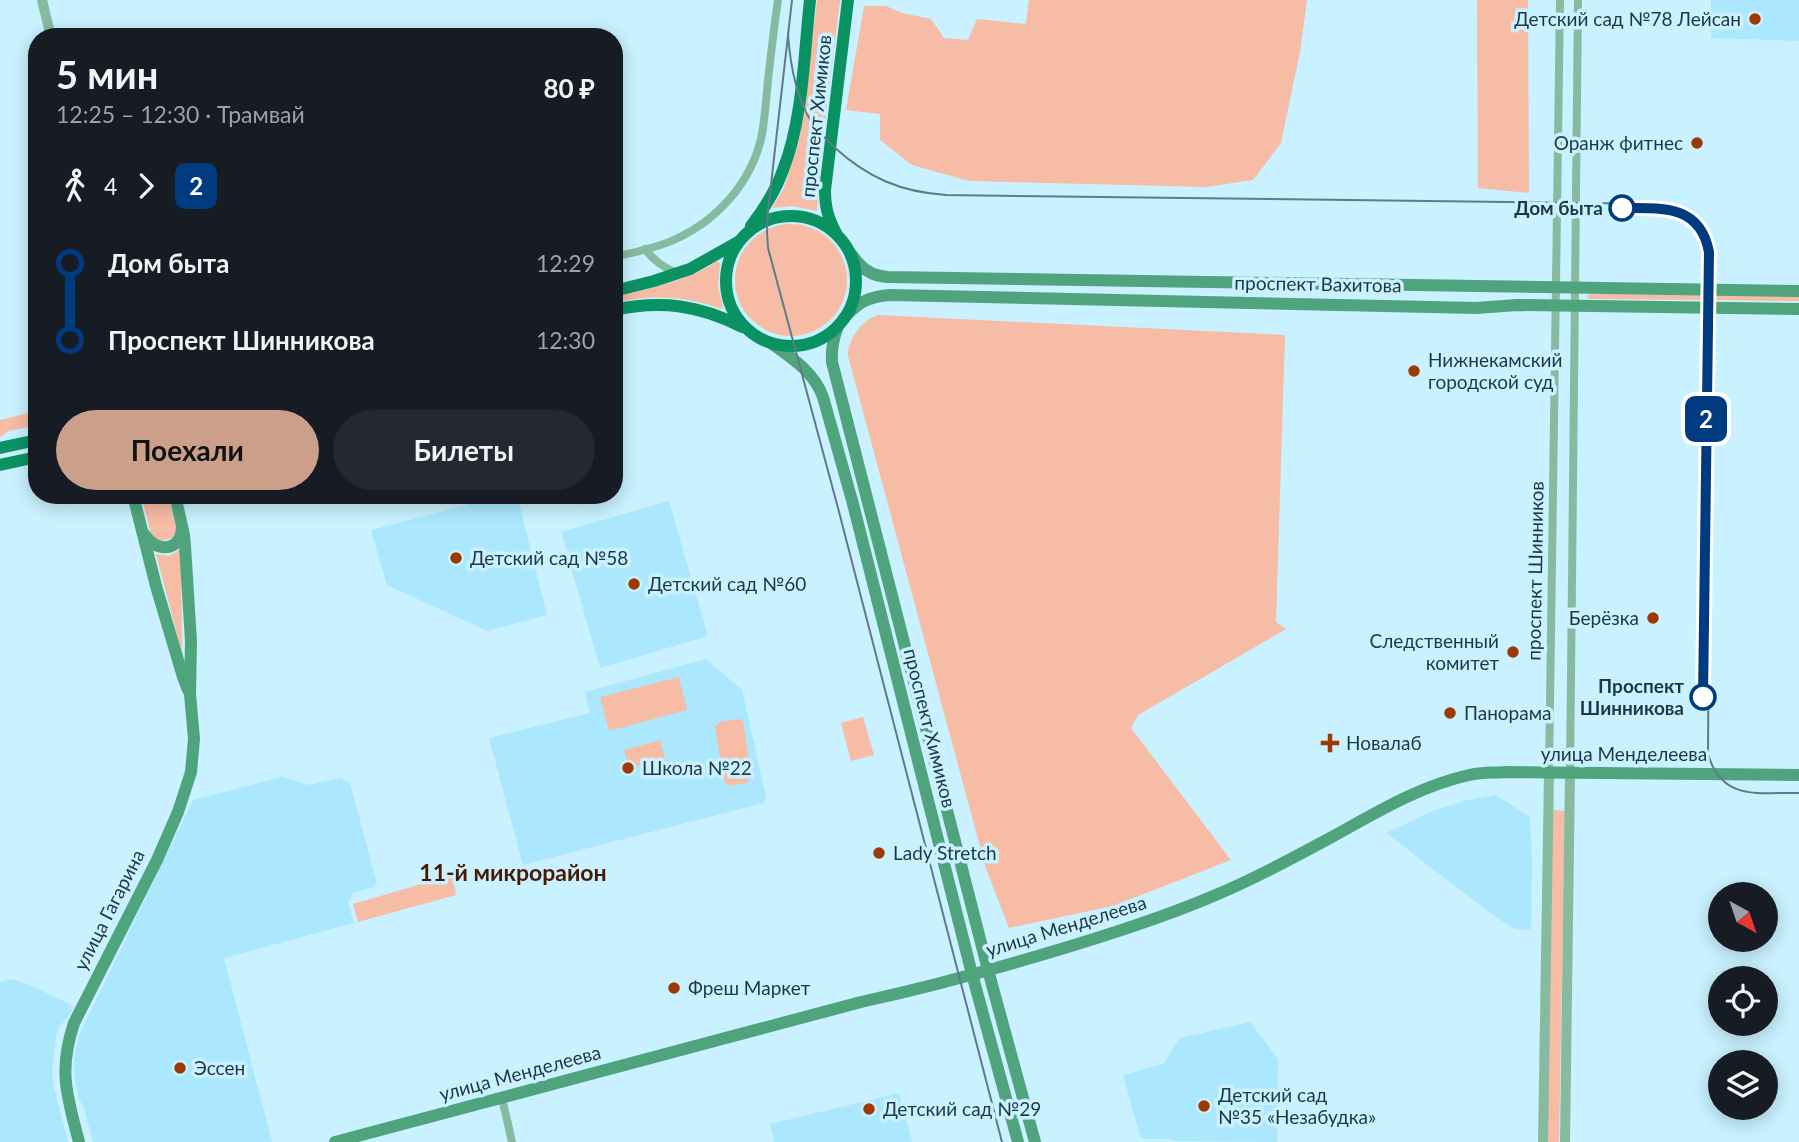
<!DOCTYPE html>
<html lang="ru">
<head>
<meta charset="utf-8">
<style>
	body { margin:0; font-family:Lato,sans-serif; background:#242831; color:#f1f3f6; height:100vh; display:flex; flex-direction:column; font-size:26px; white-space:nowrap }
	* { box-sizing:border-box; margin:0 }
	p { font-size:23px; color:#9ea1a6 }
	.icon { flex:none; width:38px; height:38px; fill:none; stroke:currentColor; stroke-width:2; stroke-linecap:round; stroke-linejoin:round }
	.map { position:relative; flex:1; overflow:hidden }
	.drawer { position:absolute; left:28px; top:28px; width:595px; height:476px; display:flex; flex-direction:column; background:#171b24; border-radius:28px; box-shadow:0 4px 18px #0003 }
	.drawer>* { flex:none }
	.badge { padding:0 14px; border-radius:10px; font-size:24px; line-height:46px }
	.needle { width:46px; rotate:140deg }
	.tools { position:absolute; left:1708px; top:882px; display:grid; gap:14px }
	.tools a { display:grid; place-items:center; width:70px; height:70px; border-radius:50%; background:#171b24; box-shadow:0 4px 18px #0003; font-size:35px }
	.map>.badge { position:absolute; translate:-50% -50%; box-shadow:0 0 0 4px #fff }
	.legs { display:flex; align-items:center; gap:10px; height:77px; padding:0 28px; font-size:23px }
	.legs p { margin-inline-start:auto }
	.summary { display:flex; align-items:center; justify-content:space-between; height:119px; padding:0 28px }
	h1 { font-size:38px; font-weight:700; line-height:52px }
	.primary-button { display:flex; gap:14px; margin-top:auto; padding:14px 28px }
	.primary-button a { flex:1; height:80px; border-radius:42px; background:#cb9f89; color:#111; font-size:28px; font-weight:700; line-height:80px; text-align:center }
	.primary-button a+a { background:#242831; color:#f1f3f6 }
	ul { padding:0 28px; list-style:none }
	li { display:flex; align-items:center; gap:24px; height:77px; font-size:26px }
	li i { display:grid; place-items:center; width:10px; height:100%; margin:0 9px; background:currentColor }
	li i::after { content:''; width:18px; height:18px; margin:-9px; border:5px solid; border-radius:50%; background:#171b24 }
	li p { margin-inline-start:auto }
	li:first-child i { background:linear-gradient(#0000 50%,currentColor 0) }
	li:last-child i { background:linear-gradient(currentColor 50%,#0000 0) }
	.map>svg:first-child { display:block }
	.built { fill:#abe8fe }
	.green { fill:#f7bca6 }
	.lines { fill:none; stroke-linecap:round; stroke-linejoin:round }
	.minor { stroke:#87bba0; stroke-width:8 }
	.tertiary { stroke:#87bba0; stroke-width:10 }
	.secondary { stroke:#50a47d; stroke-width:12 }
	.primary { stroke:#0b9263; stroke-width:12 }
	.tram { stroke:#5c7c87; stroke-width:2 }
	.line-1-casing { stroke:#fff; stroke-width:16 }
	.line-1 { stroke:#003b80; stroke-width:10 }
	.poi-dot { fill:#9d3904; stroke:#c9f1ff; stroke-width:2.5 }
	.stop-1-dot { fill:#fff; stroke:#003b80; stroke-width:3.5 }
	.labels { text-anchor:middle; stroke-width:7; stroke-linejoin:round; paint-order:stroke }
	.poi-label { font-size:19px; fill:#1c3841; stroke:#c9f1ff; text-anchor:start }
	.street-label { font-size:19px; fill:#1c3841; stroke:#c9f1ff }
	.stop-label { font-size:19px; font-weight:bold; fill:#1c3841; stroke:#c9f1ff; text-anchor:end }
	.quarter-label { font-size:23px; font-weight:bold; fill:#4a1904; stroke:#c9f1ff }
</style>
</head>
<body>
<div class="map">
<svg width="1799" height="1142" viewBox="0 0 1799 1142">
	<rect width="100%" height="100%" fill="#c9f1ff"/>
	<g class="built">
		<path d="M1711,0H1799V41L1711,38Z"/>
		<path d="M505,495H517L547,615L487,631L387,585L371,530Z"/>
		<path d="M669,501L708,636L600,668L561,532Z"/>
		<path d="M706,659L742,690L766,797L763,803L523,865L489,738L590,713L585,692Z"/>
		<path d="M282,777L309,785L340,778L350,783L376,880L375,886L371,888L352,893L348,903L354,923L224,958L272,1142H93L84,1108L79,1099L75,1079L74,1059L79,1035L193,800Z"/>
		<path d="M1496,795L1530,817L1532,861L1531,931L1513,928L1493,915L1386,833L1435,810L1464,801Z"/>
		<path d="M12,979L27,984L70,1004L73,1008L69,1016L59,1027L56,1036L52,1072L53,1084L68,1142H0V982Z"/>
		<path d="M1250,1022L1278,1059L1277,1142L1174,1141L1171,1139H1142L1140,1136L1123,1075L1163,1064L1180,1038Z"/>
		<path d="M899,1093L912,1142H774L770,1124Z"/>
	</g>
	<g class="green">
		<path d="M817,0H840L822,146L817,211L793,206L773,208L774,204L783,190L798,145L803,121Z"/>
		<path d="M1029,0H1307L1300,52L1281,143L1253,180L1206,187L969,181L912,165L880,140V114L846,110L864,6H886L902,13L931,19L944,38L968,40L977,19L1026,24Z"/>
		<path d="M1477,0H1528L1529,193L1478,188Z"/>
		<circle cx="791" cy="280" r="56"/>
		<path d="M717,261L720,263L718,286L723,307L721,309C686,296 651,294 614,303V297C650,288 686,282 717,261Z"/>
		<path d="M1589,294L1799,295V301L1605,299H1590L1587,297Z"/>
		<path d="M878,315L1285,335L1276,622L1286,629L1138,715L1131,728L1231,860L1113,906L1009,928L986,869L848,356C847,340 863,319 878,315Z"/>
		<path d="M37,411V425L9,431L0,437V420Z"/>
		<path d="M141,495H168L177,531L172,538L161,541L152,537Z"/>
		<path d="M181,549L182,653L156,554L169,556Z"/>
		<path d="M679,677L687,710L609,731L600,697Z"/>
		<path d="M863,717L874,755L851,761L841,723Z"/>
		<path d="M738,719L742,720L743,722L752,777L748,782C740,784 729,789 724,781L715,727L719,722Z"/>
		<path d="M660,740L665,759L629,768L624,750Z"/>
		<path d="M1552,810L1565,811L1559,1142H1546Z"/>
		<path d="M459,873L461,883L454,884L456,895L358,922L353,904Z"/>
	</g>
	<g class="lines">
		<g class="minor">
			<path d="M645,249C654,261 664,268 677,273"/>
			<path d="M614,257C635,252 657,248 676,239C717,220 750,184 761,139C765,120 766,100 768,80C771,54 774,27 778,0"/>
			<path d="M1549,773L1560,0"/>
			<path d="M1570,773L1578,0"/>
			<path d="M502,1098L512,1142"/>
		</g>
		<g class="tertiary">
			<path d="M42,0L51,37"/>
			<path d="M1543,1142L1549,773"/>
			<path d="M1565,1142L1570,773"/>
		</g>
		<g class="secondary">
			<path d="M852,255C862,269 871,276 888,277L1799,291"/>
			<path d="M844,318C859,302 867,297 890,295L1476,308L1517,305L1799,309"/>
			<path d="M838,326C833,339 831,349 832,362L988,970L1035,1142"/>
			<path d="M771,343C792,358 814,372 823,397L853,504L972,974L1018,1142"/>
			<path d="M133,495L156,586L183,677L188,690"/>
			<path d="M144,534C155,552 180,553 182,528"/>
			<path d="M79,1142C67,1096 58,1071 74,1023L157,860L178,812L191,772L194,739L190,694L191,641L185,546L184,535L175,495"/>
			<path d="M335,1142L861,1002C925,988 988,971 1051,952C1105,936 1159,919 1211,897C1252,880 1291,859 1330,838C1374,814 1419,786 1469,775C1481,772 1494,773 1506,772L1799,775"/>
		</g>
		<g class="primary">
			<circle cx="791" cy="281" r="65"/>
			<path d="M751,226C764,209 776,190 783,170C803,120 804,54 810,0"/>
			<path d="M836,233C828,218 825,207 825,190L848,0"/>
			<path d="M614,291L654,281L690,269L738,242"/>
			<path d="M614,310C661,300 700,305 742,327"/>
			<path d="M0,448L37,440"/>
			<path d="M0,465L37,457"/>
		</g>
		<g class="tram">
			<path d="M792,0L768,211L767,232L768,248L838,508L1002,1142"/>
			<path d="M788,34C790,64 796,97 812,123C818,132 826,139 834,147C868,178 901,192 946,195L1664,204C1700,207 1711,231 1714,263L1710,443L1708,754C1722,802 1759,792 1799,793"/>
		</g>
	</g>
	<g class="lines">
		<defs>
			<path id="line-1" d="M1622,208C1661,208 1700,204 1709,252L1703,697"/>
		</defs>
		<use href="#line-1" class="line-1-casing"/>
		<use href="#line-1" class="line-1"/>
	</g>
	<g class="poi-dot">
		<circle cx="1755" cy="19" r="7"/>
		<circle cx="1697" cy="143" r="7"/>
		<circle cx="1414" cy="371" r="7"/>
		<circle cx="456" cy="558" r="7"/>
		<circle cx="634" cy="584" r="7"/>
		<circle cx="1653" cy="618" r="7"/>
		<circle cx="1513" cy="652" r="7"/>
		<circle cx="1450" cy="713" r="7"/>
		<path d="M1326.5 732.5h7v7h7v7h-7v7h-7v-7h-7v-7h7z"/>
		<circle cx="628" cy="768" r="7"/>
		<circle cx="879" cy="853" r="7"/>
		<circle cx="674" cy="988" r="7"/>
		<circle cx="180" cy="1068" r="7"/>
		<circle cx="1204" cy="1106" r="7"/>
		<circle cx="869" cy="1109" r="7"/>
	</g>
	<g class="stop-1-dot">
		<circle cx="1622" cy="208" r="12"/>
		<circle cx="1703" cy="697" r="12"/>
	</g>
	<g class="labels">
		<g class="poi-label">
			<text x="1741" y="26" text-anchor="end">Детский сад №78 Лейсан</text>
			<text x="1683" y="150" text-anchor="end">Оранж фитнес</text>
			<text x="1428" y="367">Нижнекамский<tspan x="1428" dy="22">городской суд</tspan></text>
			<text x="470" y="565">Детский сад №58</text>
			<text x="648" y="591">Детский сад №60</text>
			<text x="1639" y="625" text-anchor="end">Берёзка</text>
			<text x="1499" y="648" text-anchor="end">Следственный<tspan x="1499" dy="22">комитет</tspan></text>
			<text x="1464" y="720">Панорама</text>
			<text x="1346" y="750">Новалаб</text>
			<text x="642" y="775">Школа №22</text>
			<text x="893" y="860">Lady Stretch</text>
			<text x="688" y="995">Фреш Маркет</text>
			<text x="194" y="1075">Эссен</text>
			<text x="1218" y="1102">Детский сад<tspan x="1218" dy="22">№35 «Незабудка»</tspan></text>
			<text x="883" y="1116">Детский сад №29</text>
		</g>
		<g class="street-label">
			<text transform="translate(816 116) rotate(-84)" y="7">проспект Химиков</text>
			<text transform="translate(1318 284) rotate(1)" y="7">проспект Вахитова</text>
			<text transform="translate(1535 571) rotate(-89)" y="7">проспект Шинников</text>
			<text transform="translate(930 728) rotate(76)" y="7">проспект Химиков</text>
			<text x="1624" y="761">улица Менделеева</text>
			<text transform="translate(109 910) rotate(-63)" y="7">улица Гагарина</text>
			<text transform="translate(1066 926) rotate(-17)" y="7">улица Менделеева</text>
			<text transform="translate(520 1073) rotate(-15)" y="7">улица Менделеева</text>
		</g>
		<g class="stop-label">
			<text x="1603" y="215">Дом быта</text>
			<text x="1684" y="693">Проспект<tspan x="1684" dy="22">Шинникова</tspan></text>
		</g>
		<g class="quarter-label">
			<text x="513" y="881">11-й микрорайон</text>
		</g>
	</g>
</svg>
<div class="tools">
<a><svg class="needle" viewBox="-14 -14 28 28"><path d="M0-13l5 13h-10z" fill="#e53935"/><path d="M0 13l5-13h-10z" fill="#9ea1a6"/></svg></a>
<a><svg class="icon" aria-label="locate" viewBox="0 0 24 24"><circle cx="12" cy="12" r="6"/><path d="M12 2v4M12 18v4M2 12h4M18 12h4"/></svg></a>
<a><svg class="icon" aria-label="layers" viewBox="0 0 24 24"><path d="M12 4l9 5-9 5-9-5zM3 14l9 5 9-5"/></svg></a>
</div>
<b class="badge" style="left:1706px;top:419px;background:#003b80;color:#fff">2</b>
<section class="drawer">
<div class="summary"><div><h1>5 мин</h1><p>12:25 – 12:30 · Трамвай</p></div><b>80 ₽</b></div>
<div class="legs"><svg class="icon" aria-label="walk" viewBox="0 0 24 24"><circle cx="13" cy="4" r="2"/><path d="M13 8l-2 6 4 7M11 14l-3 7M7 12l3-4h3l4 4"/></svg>4<svg class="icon" aria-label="forward" viewBox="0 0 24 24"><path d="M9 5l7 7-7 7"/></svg><b class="badge" style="background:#003b80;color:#fff">2</b></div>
<ul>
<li><i style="color:#003b80"></i><b>Дом быта</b><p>12:29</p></li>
<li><i style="color:#003b80"></i><b>Проспект Шинникова</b><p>12:30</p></li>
</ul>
<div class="primary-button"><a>Поехали</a><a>Билеты</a></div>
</section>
</div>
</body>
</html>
